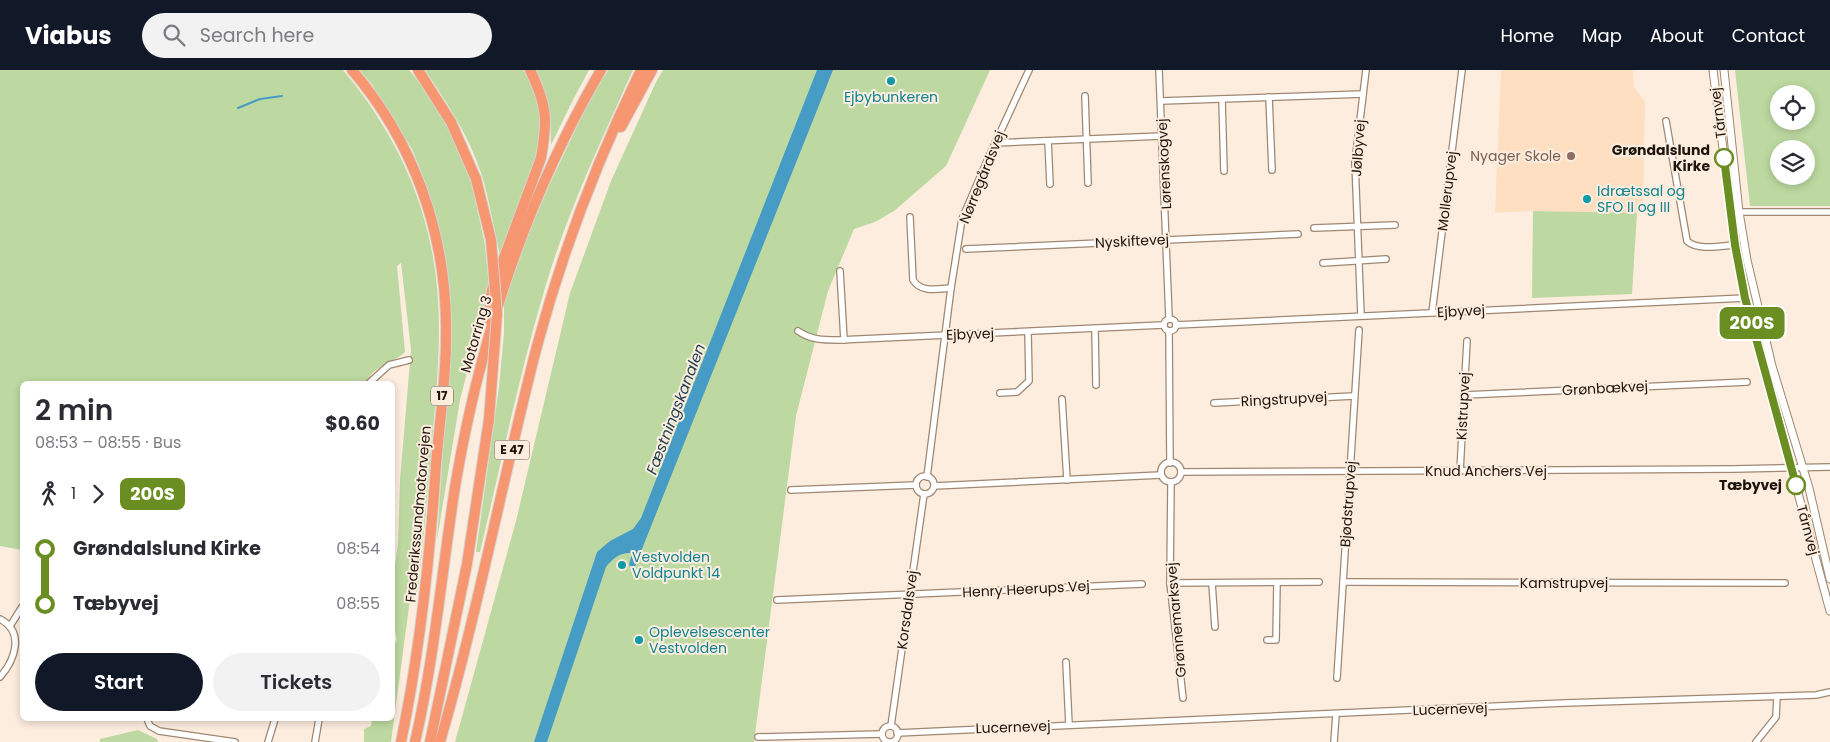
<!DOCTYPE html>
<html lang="en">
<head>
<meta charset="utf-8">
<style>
	body { margin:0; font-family:Poppins,sans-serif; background:#f2f2f3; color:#2b2b33; height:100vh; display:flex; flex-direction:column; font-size:19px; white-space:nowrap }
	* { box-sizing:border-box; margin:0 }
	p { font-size:16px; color:#7c7c81 }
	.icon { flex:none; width:28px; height:28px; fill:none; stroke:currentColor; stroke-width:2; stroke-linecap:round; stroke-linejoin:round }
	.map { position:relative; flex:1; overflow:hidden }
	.details { position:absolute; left:20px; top:311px; width:375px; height:340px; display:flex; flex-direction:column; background:#fff; border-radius:8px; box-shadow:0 2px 8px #0003 }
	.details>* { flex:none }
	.badge { padding:0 10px; border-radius:8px; font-size:18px; line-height:32px }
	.controls { position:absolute; left:1770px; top:15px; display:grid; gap:10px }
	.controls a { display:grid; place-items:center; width:45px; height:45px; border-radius:50%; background:#fff; box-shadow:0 2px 8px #0003; font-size:25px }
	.map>.badge { position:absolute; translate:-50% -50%; box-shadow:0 0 0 2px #fff }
	.legs { display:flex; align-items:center; gap:8px; height:55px; padding:0 15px; font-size:16px }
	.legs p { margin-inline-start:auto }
	.head { display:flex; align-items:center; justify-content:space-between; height:85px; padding:0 15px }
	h1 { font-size:28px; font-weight:600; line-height:38px }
	.action { display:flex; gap:10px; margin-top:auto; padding:10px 15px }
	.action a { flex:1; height:58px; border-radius:30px; background:#111827; color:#fff; font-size:20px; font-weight:600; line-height:58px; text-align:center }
	.action a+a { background:#f2f2f3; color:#2b2b33 }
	ul { padding:0 15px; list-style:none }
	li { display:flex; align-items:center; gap:18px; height:55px; font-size:19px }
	li i { display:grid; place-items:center; width:8px; height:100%; margin:0 6px; background:currentColor }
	li i::after { content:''; width:12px; height:12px; margin:-6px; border:4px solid; border-radius:50%; background:#fff }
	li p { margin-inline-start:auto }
	li:first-child i { background:linear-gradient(#0000 50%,currentColor 0) }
	li:last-child i { background:linear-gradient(currentColor 50%,#0000 0) }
	header { display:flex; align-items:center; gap:30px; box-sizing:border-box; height:70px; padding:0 25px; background:#111827; color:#fff }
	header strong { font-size:24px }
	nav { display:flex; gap:28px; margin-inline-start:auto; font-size:18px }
	.search { width:350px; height:45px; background:#f2f2f3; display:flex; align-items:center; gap:12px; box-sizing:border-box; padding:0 18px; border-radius:28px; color:#7c7c81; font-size:19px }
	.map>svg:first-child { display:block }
	.built { fill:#ffdfc1 }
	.green { fill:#bdd9a1; fill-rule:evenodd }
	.water { fill:#469cc5 }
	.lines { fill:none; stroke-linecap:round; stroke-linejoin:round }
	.stream { stroke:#469cc5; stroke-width:2 }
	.minor-casing { stroke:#9f8771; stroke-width:8 }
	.tertiary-casing { stroke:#9f8771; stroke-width:9 }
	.motorway-casing { stroke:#d6d5d3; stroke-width:12 }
	.minor { stroke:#fff; stroke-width:5.5 }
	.tertiary { stroke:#fff; stroke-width:7 }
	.motorway { stroke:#f79772; stroke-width:10 }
	.motorway-bridge-casing { stroke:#d6d5d3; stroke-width:12; stroke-linecap:butt }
	.motorway-bridge { stroke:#f79772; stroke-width:10 }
	.line-1-casing { stroke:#fff; stroke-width:11 }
	.line-1 { stroke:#6b8e23; stroke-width:8 }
	.culture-dot { fill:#0f9aa8; stroke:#fdeddf; stroke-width:2 }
	.education-dot { fill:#8d6e63; stroke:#fdeddf; stroke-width:2 }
	.stop-1-dot { fill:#fff; stroke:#6b8e23; stroke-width:2.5 }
	.labels { text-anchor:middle; stroke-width:4; stroke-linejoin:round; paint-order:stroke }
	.shield { fill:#fdeddf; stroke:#60554b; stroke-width:1 }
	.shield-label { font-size:12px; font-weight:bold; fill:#1d140b }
	.culture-label { font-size:14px; fill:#0d838f; stroke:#fdeddf; text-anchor:start }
	.street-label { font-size:14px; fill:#1d140b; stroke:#fdeddf }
	.stop-label { font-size:14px; font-weight:bold; fill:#1d140b; stroke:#fdeddf; text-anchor:end }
	.education-label { font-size:14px; fill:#785e54; stroke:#fdeddf; text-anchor:end }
	.water-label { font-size:15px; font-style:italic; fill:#173d4f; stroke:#fdeddf }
</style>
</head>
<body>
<header>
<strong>Viabus</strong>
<div class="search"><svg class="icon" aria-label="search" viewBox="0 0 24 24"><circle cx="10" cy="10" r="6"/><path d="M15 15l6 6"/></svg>Search here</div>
<nav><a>Home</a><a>Map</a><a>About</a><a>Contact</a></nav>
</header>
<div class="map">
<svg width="1830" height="672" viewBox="0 0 1830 672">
	<rect width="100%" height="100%" fill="#fdeddf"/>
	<path class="built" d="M1501,0H1633L1634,17L1645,31L1643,144L1533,141L1495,143Z"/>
	<g class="green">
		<path d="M0,0H343C406,75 439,159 439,258C439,292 436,327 433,361C429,407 425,454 420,501L417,523L411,522L391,672H364V659L371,656L372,649H392L393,576L397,570L393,551L392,517L398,474L400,410L411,280L401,193L397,196L405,282C393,294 371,296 366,314H22V480L0,476Z"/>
		<path d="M359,0H409L423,17L446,51L471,110L485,175L489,216L460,330L437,470L451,256L446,195L437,148L424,109L412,79L371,13Z"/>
		<path d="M425,0H523L527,4L538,29L542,47L537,85L500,185C494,160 490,134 483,109C471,69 448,34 425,0Z"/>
		<path d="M535,0H589L574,28L551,75C551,42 549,30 535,0Z"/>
		<path d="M608,0H633C601,71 567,143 545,218C519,305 501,394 480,482H476L499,317L504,263V229L522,179L547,120L589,31Z"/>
		<path d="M663,0H990L946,96L894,141L875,152L854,159L828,221L796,346L754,672H455L516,451L570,223L611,111L656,12Z"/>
		<path d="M1735,0H1830V136H1750ZM1779,24H1806V51H1779ZM1779,79H1806V106H1779Z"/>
		<path d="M1533,141L1637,143L1632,224L1532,228Z"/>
		<path d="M138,660L157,669L158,672H100V669Z"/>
	</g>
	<path class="water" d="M817,0H833L634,499L629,495L632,483C620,482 613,488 606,497L547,672H534L597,482L610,471L633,459L641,448Z"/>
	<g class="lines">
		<path class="stream" d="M238,38L260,29L282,26"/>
		<defs>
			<g id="minor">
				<path d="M1159,0L1169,248"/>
				<path d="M1085,26L1088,113"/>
				<path d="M1269,27L1272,100"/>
				<path d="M1222,29L1224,101"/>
				<path d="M1161,31L1363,24"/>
				<path d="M1666,51L1687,171C1698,181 1721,176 1735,175"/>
				<path d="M1048,71L1050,114"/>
				<path d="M995,73L1162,66"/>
				<path d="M1739,142H1830"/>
				<path d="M910,147L913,210C921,223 938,219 951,218"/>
				<path d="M1314,158L1395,155"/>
				<path d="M966,179L1298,164"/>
				<path d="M1323,193L1386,189"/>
				<path d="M840,201L844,270"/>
				<path d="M1432,243L1462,0"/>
				<path d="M1361,246L1355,92L1366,0"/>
				<circle cx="1170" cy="255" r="6"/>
				<path d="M1176,255L1745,228"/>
				<path d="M1095,259L1096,315"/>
				<path d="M798,261C811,270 823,270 839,270L1163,255"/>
				<path d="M1169,261L1170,393"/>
				<path d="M368,314L389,295L409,290"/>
				<path d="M1000,323L1017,322L1029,311L1028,262"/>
				<path d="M1464,325L1747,312"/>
				<path d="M1062,329L1067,410"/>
				<path d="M1214,333L1354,326"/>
				<circle cx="1171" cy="402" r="10"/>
				<path d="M1460,401L1467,271"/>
				<path d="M1181,402L1734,399L1830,397"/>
				<circle cx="925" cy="415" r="9"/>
				<path d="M927,407L951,218L962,149L987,91L1029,0"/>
				<path d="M1171,412L1170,513L1183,628"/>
				<path d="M934,416L1161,405"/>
				<path d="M791,420L916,415"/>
				<path d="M1343,512L1785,513"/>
				<path d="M1170,513L1319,512"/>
				<path d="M1212,513L1215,557"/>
				<path d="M777,530L1142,514"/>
				<path d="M0,549C25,562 15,590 0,607"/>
				<path d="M10,556L22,537"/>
				<path d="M1267,570H1276L1277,513"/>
				<path d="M1066,592L1069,655"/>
				<path d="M1337,608L1359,260"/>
				<path d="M147,649L150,656L159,661L235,672"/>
				<path d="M891,656L924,424"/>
				<circle cx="890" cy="664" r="8"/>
				<path d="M897,663L1565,633L1816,625L1830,622"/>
				<path d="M758,667L882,664"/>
				<path d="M268,672L275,649"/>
				<path d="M315,672L319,649"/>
				<path d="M1334,672L1336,644"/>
				<path d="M1756,672L1776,647L1777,626"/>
			</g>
			<g id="tertiary">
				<path d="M1713,0L1731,142L1745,228L1830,541"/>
				<path d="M1724,0L1739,142L1747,190L1772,296L1809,418L1830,509"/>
			</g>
			<g id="motorway">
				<path d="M352,0C413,71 445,161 446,254C447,300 440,348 436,394C430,488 420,580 401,672"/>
				<path d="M418,0L451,52L476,109"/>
				<path d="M621,57L652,0"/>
				<path d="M488,249L492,220L541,88C548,50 547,35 530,0"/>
				<path d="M415,672C435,586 442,498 456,411C481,266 527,127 601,0"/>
				<path d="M430,672L467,494L489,349"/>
				<path d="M440,672C478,541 503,407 537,276C562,183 599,86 641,0"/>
			</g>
		</defs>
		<use href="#minor" class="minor-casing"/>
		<use href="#tertiary" class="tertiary-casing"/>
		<use href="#motorway" class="motorway-casing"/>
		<use href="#minor" class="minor"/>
		<use href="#tertiary" class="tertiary"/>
		<use href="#motorway" class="motorway"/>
		<defs>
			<path id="motorway-bridge" d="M476,109L491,170L497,244L489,349"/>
		</defs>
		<use href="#motorway-bridge" class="motorway-bridge-casing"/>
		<use href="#motorway-bridge" class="motorway-bridge"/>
	</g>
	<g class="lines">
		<defs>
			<path id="line-1" d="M1724,88L1735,175L1745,228L1796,415"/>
		</defs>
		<use href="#line-1" class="line-1-casing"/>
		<use href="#line-1" class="line-1"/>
	</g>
	<g class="culture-dot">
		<circle cx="891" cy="11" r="5"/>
		<circle cx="1587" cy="129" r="5"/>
		<circle cx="622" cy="495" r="5"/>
		<circle cx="639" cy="570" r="5"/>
	</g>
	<circle class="education-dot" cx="1571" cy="86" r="5"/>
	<g class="stop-1-dot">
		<circle cx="1724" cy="88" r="9"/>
		<circle cx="1796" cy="415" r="9"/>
	</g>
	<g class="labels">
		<g class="shield">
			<rect x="431" y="316.5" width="22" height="19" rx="4"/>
			<rect x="494.5" y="370.5" width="35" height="19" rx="4"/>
		</g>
		<g class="shield-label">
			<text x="442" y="330">17</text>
			<text x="512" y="384">E 47</text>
		</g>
		<g class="culture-label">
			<text x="891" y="32" text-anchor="middle">Ejbybunkeren</text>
			<text x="1597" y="126">Idrætssal og<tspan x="1597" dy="16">SFO II og III</tspan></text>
			<text x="632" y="492">Vestvolden<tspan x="632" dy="16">Voldpunkt 14</tspan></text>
			<text x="649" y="567">Oplevelsescenter<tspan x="649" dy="16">Vestvolden</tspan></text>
		</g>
		<g class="street-label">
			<text transform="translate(1718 43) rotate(-97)" y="5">Tårnvej</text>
			<text transform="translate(1358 78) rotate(-86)" y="5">Jølbyvej</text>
			<text transform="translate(1164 94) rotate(-93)" y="5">Lørenskogvej</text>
			<text transform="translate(982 107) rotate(-68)" y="5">Nørregårdsvej</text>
			<text transform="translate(1447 121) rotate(-83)" y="5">Mollerupvej</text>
			<text transform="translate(1132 171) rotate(-3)" y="5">Nyskiftevej</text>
			<text transform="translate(1461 241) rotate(-3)" y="5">Ejbyvej</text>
			<text transform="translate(476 264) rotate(-74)" y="5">Motorring 3</text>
			<text transform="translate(970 264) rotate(-2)" y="5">Ejbyvej</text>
			<text transform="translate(1605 318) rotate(-3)" y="5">Grønbækvej</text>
			<text transform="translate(1284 329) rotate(-3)" y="5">Ringstrupvej</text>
			<text transform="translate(1463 336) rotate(-87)" y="5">Kistrupvej</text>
			<text x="1486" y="406">Knud Anchers Vej</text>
			<text transform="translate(1348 434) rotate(-86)" y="5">Bjødstrupvej</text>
			<text transform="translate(418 444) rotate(-85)" y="5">Frederikssundmotorvejen</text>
			<text transform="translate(1808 460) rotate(75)" y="5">Tårnvej</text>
			<text x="1564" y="518">Kamstrupvej</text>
			<text transform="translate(1026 519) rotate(-3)" y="5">Henry Heerups Vej</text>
			<text transform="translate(907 540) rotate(-82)" y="5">Korsdalsvej</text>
			<text transform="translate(1176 550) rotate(-95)" y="5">Grønnemarksvej</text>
			<text transform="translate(1450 639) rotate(-2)" y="5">Lucernevej</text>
			<text transform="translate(1013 657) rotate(-2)" y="5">Lucernevej</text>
		</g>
		<g class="stop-label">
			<text x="1710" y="85">Grøndalslund<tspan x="1710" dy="16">Kirke</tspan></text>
			<text x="1782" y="420">Tæbyvej</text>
		</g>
		<g class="education-label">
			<text x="1561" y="91">Nyager Skole</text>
		</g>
		<g class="water-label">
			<text transform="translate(676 339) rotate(-69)" y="5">Fæstningskanalen</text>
		</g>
	</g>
</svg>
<div class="controls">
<a><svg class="icon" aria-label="locate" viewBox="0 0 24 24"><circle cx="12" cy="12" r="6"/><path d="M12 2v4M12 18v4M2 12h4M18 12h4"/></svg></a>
<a><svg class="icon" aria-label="layers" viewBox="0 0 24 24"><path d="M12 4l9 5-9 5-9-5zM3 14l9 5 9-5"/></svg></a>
</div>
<b class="badge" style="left:1752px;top:253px;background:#6b8e23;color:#fff">200S</b>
<section class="details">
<div class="head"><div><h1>2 min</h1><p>08:53 – 08:55 · Bus</p></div><b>$0.60</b></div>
<div class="legs"><svg class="icon" aria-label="walk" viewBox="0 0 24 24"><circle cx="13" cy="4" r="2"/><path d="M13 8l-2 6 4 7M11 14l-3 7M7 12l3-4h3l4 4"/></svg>1<svg class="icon" aria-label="forward" viewBox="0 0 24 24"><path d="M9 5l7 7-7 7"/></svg><b class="badge" style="background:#6b8e23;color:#fff">200S</b></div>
<ul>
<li><i style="color:#6b8e23"></i><b>Grøndalslund Kirke</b><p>08:54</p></li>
<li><i style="color:#6b8e23"></i><b>Tæbyvej</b><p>08:55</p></li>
</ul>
<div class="action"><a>Start</a><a>Tickets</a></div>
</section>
</div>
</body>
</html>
